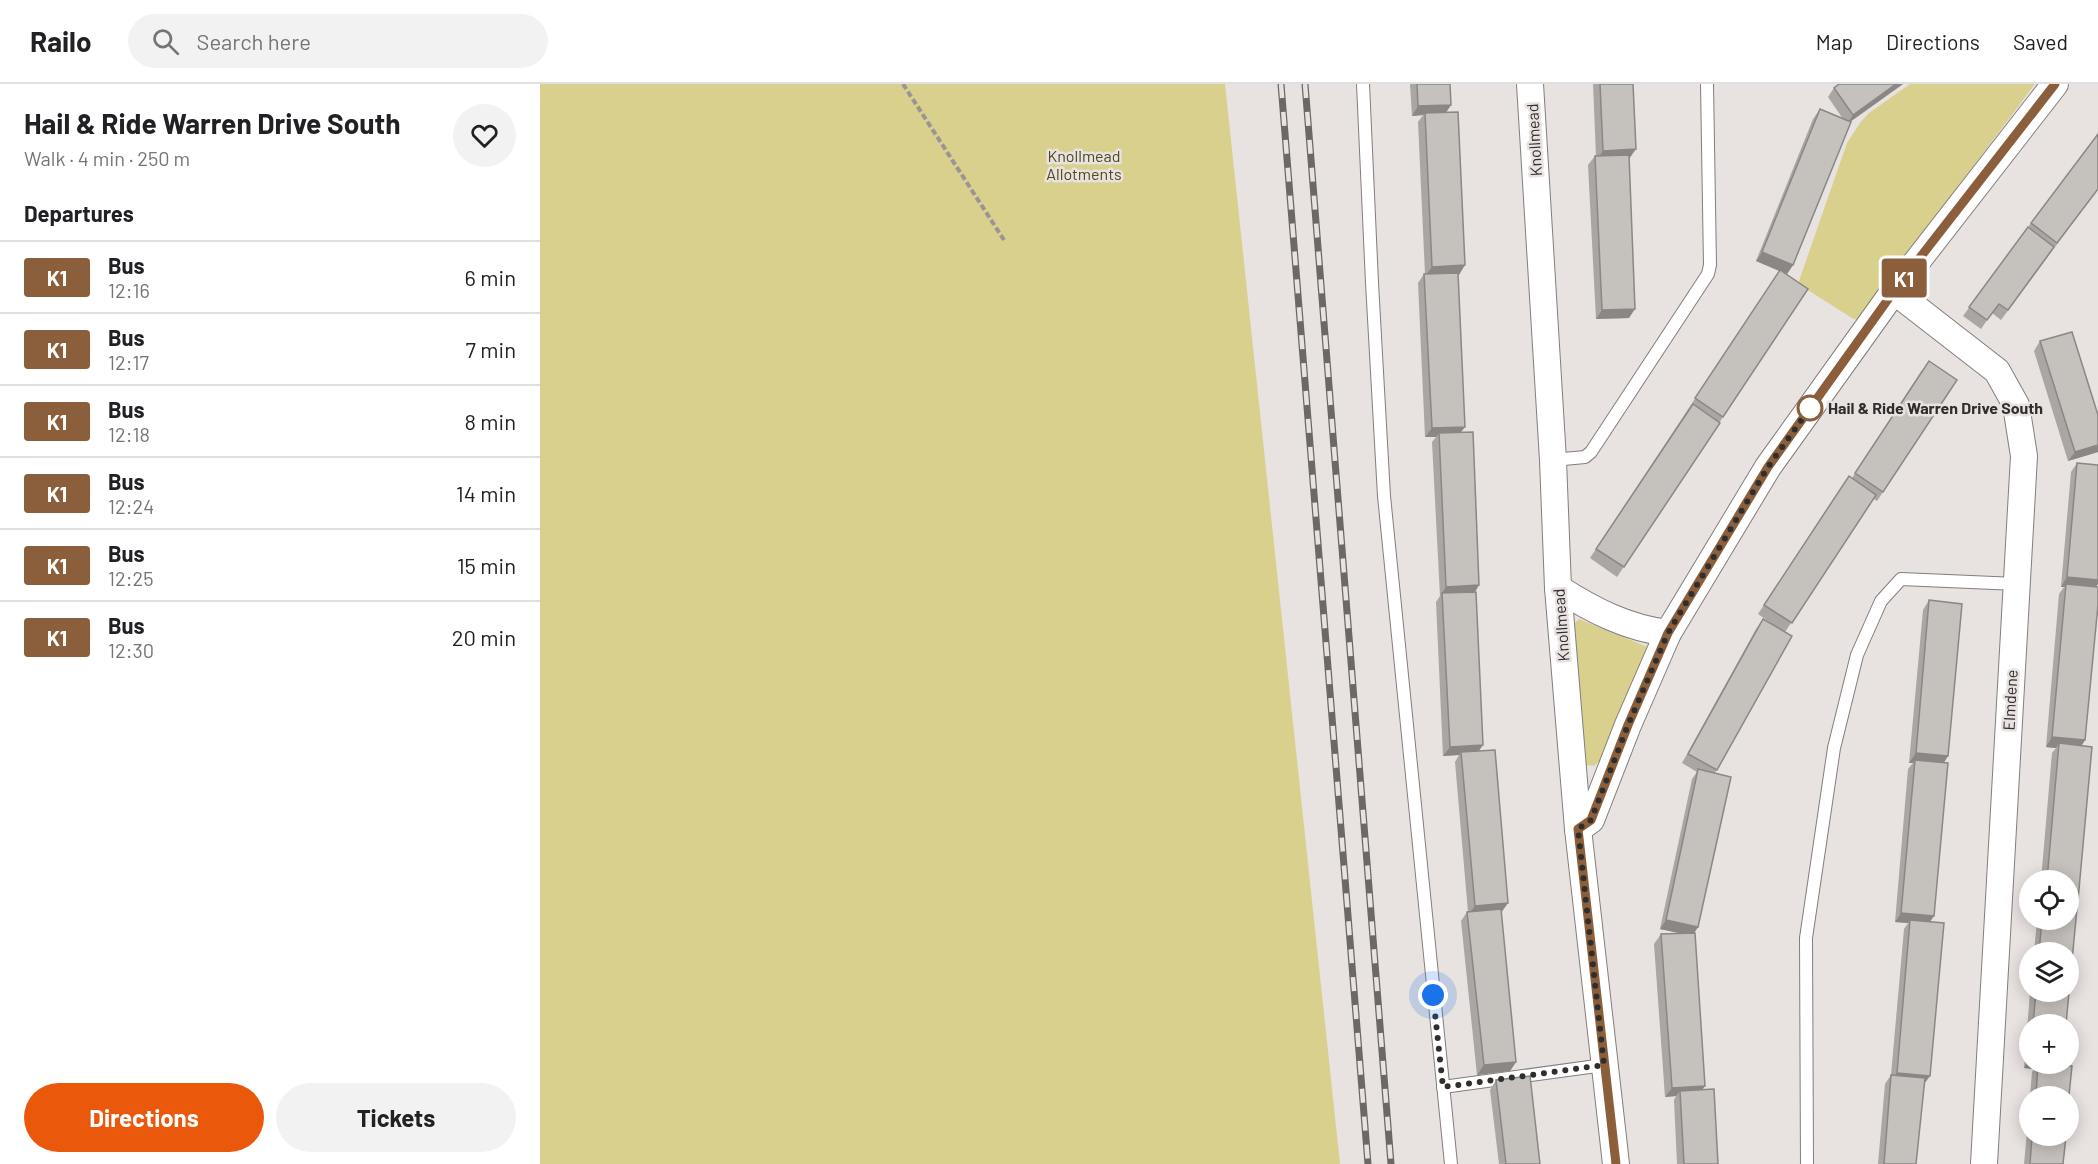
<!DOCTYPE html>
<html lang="en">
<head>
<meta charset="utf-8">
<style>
	body { margin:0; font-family:Barlow,sans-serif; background:#f2f2f2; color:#202124; height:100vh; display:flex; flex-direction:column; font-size:22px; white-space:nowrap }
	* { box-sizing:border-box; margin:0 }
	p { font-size:20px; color:#757577 }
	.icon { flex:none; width:33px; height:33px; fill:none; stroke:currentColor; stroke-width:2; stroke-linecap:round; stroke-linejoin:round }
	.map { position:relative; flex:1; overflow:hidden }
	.details { display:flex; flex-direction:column; background:#fff; width:540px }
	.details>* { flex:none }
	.badge { padding:0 12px; border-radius:4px; font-size:21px; line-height:39px }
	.fabs { position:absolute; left:1479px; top:786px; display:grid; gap:12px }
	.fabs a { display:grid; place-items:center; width:60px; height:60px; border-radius:50%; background:#fff; box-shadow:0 3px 15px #0003; font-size:30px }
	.you { position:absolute; width:30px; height:30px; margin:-15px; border:4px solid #fff; border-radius:50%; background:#1a73e8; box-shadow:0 0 0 9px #1a73e833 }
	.map>.badge { position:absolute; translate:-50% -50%; box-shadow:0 0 0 3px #fff }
	h2 { padding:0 24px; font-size:22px; line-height:54px }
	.round { display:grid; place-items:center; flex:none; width:63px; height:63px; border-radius:32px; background:#f2f2f2 }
	.overview { display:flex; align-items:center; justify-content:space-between; height:102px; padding:0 24px }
	h1 { font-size:28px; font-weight:700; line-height:45px }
	.action { display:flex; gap:12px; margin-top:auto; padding:12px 24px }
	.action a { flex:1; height:69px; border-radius:36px; background:#ea580c; color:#fff; font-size:24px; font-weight:700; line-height:69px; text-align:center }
	.action a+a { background:#f2f2f2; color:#202124 }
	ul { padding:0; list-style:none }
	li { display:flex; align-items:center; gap:18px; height:72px; padding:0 24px; border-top:2px solid #e0e0e0 }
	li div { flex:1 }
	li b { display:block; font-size:22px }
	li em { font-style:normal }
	li .badge { min-width:66px; font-weight:700; text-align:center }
	header { display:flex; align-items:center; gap:36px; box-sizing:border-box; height:84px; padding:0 30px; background:#fff; border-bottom:2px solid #e0e0e0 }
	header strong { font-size:28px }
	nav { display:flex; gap:33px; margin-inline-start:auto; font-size:21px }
	.search { width:420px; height:54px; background:#f2f2f2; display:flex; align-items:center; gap:15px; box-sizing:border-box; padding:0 21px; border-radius:33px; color:#757577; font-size:22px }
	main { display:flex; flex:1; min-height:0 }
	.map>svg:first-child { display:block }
	.green { fill:#d8d08c }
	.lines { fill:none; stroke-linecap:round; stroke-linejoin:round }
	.lane-casing { stroke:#837e7c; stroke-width:14 }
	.street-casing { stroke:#837e7c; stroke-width:28 }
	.path { stroke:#9a9594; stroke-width:4; stroke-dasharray:6 3; stroke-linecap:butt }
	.lane { stroke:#fff; stroke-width:12 }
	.street { stroke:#fff; stroke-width:26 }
	.rail-casing { stroke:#6b6866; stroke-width:7 }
	.rail { stroke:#e8e2e0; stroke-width:4.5; stroke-dasharray:14; stroke-linecap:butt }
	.wall { fill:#a9a6a3 }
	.shaded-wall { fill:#8a8784 }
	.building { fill:#c5c1bd; stroke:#8a8784; stroke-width:1.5 }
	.line-casing { stroke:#fff; stroke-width:14 }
	.line { stroke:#8b5e3c; stroke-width:9 }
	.walk { stroke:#302e2d; stroke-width:6; stroke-dasharray:0 10.8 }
	.stop-dot { fill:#fff; stroke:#8b5e3c; stroke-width:3 }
	.labels { text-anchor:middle; stroke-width:5; stroke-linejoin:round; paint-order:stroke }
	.street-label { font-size:16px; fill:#302e2d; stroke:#e8e2e0 }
	.park-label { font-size:16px; fill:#4e491c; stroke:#e8e2e0 }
	.stop-label { font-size:16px; font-weight:bold; fill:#302e2d; stroke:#e8e2e0; text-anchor:start }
</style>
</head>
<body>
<header>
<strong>Railo</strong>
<div class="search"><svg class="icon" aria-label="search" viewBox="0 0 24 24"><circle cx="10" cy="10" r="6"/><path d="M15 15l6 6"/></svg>Search here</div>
<nav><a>Map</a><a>Directions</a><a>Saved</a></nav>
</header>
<main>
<section class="details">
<div class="overview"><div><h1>Hail &amp; Ride Warren Drive South</h1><p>Walk · 4 min · 250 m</p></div><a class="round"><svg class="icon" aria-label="heart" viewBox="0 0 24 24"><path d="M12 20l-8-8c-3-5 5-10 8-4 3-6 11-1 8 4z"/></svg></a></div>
<h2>Departures</h2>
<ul>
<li><span class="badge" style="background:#8b5e3c;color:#fff">K1</span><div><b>Bus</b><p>12:16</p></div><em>6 min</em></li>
<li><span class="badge" style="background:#8b5e3c;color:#fff">K1</span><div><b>Bus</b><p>12:17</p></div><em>7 min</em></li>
<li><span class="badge" style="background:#8b5e3c;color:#fff">K1</span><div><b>Bus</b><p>12:18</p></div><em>8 min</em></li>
<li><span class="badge" style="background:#8b5e3c;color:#fff">K1</span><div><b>Bus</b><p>12:24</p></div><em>14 min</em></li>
<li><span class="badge" style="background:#8b5e3c;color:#fff">K1</span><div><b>Bus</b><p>12:25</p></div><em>15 min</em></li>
<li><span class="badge" style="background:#8b5e3c;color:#fff">K1</span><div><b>Bus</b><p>12:30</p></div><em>20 min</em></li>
</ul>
<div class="action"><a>Directions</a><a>Tickets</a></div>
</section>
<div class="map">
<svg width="1558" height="1080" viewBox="0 0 1558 1080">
	<rect width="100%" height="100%" fill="#e8e2e0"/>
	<g class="green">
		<path d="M0,0H685L800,1080H0Z"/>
		<path d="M1370,0H1495L1318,236L1312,234L1263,203L1259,199L1260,194L1307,59L1320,39L1329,29Z"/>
		<path d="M1039,535L1110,564L1111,567L1060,676L1054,682L1046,681L1043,677L1033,541Z"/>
	</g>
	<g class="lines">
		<defs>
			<g id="lane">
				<path d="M823,0L832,199L844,412L911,1080"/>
				<path d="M1013,376L1045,373L1051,368L1168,190L1170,181L1167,0"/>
				<path d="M903,1003L1064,981"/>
				<path d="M1267,1080L1266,854L1294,664L1317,571L1341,517L1361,495L1477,500"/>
			</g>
			<g id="street">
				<path d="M990,0L1013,376L1018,504L1038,745L1076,1080"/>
				<path d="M1354,207L1457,287L1476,321L1484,372L1444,1080"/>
				<path d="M1018,504C1052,526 1087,544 1128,549"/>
				<path d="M1038,745L1051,736L1088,641L1128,549L1228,383L1354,207L1515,0"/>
			</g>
		</defs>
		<use href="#lane" class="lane-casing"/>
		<use href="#street" class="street-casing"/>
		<path class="path" d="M363,0L464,156"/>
		<use href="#lane" class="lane"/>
		<use href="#street" class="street"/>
		<defs>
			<g id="rail">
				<path d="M741,0L828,1080"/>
				<path d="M765,0L851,1080"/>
			</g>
		</defs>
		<use href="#rail" class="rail-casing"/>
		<use href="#rail" class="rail"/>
	</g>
	<g class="wall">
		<path d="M870,0H910L911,21L906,28L918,191L921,348L939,501L935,508L938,667L961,829L976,978L970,987L937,991L921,837L927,828H928L915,678L919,671L903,672L896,518L900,512L892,358L896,353H885L878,199L884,190H885L878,38L883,31L872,32Z"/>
		<path d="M1053,0H1093L1089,75V234L1056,235L1048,81L1055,72H1056Z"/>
		<path d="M1299,0H1363L1310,38L1253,181L1247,190L1268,205L1179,339H1180L1077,493L1050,474L1239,187L1216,177L1273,35L1280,25L1303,35L1288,13L1294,4Z"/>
		<path d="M1558,105L1461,236L1452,229L1441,245L1423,232L1491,139Z"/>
		<path d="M1500,257L1558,331V368L1528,377L1494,267Z"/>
		<path d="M1382,286L1343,408L1337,417L1334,415L1245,548L1175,689L1158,843L1154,849L1165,1002L1162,1006L1178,1080H1137L1134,1016L1136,1012L1125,1013L1114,860L1121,850L1140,849L1120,845L1152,695L1157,688L1142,679L1216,545L1223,535L1241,546L1218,530L1302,402L1312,394Z"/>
		<path d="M1537,379L1558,381V500L1555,503H1558V521L1545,656L1541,662L1552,663L1538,816L1532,824H1537L1526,940H1490V980H1522L1520,981L1532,982L1528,1021V1012H1490L1492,988L1494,985L1484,984L1490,908H1528V868H1494L1497,836H1528V796H1501L1512,669L1516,664L1506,663L1519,510L1524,503H1521L1531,388Z"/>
		<path d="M1389,516L1404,679L1390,838V992L1384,1000L1376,1080H1338L1345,1000L1351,991L1364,845L1368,839L1355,838L1368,685L1373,679H1369L1383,526Z"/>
		<path d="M956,996L1000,1080H959L950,1006Z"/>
		<path d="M1490,1016V1052H1526L1523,1080H1484Z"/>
	</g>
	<g class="shaded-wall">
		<path d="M1356,0H1363L1307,40L1313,31Z"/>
		<path d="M911,21L905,30L885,29L883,31L872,32L878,22Z"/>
		<path d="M1096,65L1089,75L1056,76L1063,67Z"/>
		<path d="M1222,168L1253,181L1247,190L1216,177Z"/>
		<path d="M925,181L919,191L885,192L892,183Z"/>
		<path d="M1095,225L1089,234L1056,235L1062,226Z"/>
		<path d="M925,343L918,352L899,349L896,353H885L892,344Z"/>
		<path d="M1558,361V368L1528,377L1535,368Z"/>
		<path d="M1527,493L1558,496V500L1554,506L1526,500L1524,503H1521Z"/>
		<path d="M939,501L933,511L902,509L906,503Z"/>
		<path d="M1512,653L1545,656L1539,666L1519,659L1516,664L1506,663Z"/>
		<path d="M943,661L936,671L921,668L919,671L903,672L910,663Z"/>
		<path d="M1376,669L1408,672L1402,682L1375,676L1373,679H1369Z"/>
		<path d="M1528,815L1538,816L1532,825H1528Z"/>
		<path d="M968,819L961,829L928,831L935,822Z"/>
		<path d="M1361,829L1394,832L1388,841L1370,836L1368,839L1355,838Z"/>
		<path d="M1126,836L1158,843L1152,852L1120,845Z"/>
		<path d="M1490,975V980H1498L1494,985L1484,984Z"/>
		<path d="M976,978L970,987L937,991L944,981Z"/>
		<path d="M1357,989L1390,992L1383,1001L1350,998Z"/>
		<path d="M1165,1002L1158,1011L1140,1007L1136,1012L1125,1013L1132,1004Z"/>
	</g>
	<g class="building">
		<path d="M877,0H910L911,21L878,22Z"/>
		<path d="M1060,0H1093L1096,65L1063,67Z"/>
		<path d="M1299,0H1356L1313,31L1294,4Z"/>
		<path d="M1280,25L1311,38L1253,181L1222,168Z"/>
		<path d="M918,28L925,181L892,183L885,29Z"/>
		<path d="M1558,50V105L1517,159L1491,139Z"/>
		<path d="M1089,71L1095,225L1062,226L1055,72Z"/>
		<path d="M1488,143L1514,163L1468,226L1459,220L1447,236L1429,223Z"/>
		<path d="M1240,186L1268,205L1183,333L1155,314Z"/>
		<path d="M918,189L925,343L892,344L884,190Z"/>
		<path d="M1532,248L1558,331V361L1535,368L1500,257Z"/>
		<path d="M1389,277L1417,296L1343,408L1315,389Z"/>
		<path d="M1153,320L1180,339L1084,483L1056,465Z"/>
		<path d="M933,348L939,501L906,503L899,349Z"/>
		<path d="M1537,379L1558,381V496L1527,493Z"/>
		<path d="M1309,392L1336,411L1252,539L1224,521Z"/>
		<path d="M1526,500L1558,503V521L1545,656L1512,653Z"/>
		<path d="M936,508L943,661L910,663L902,509Z"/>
		<path d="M1389,516L1422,520L1408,672L1376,669Z"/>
		<path d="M1223,535L1252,552L1177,686L1148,670Z"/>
		<path d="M1519,659L1552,663L1538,816L1528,815V796H1507Z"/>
		<path d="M955,666L968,819L935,822L921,668Z"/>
		<path d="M1375,676L1408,679L1394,832L1361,829Z"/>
		<path d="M1158,685L1191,693L1158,843L1126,836Z"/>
		<path d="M1528,824H1537L1526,940H1493L1496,908H1528V868H1499L1502,836H1528Z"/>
		<path d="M961,825L976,978L944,981L927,828Z"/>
		<path d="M1370,836L1404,839L1390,992L1357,989Z"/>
		<path d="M1155,849L1165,1002L1132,1004L1121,850Z"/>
		<path d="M1498,980L1532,982L1528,1021V1012H1496Z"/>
		<path d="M1351,991L1385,994L1376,1080H1344Z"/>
		<path d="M990,992L1000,1080H966L956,996Z"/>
		<path d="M1174,1005L1178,1080H1144L1140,1007Z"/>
		<path d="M1492,1052H1526L1523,1080H1490Z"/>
	</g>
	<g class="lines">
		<defs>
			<path id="line" d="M1076,1080L1038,745L1051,736L1088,641L1128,549L1228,383L1354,207L1515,0"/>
		</defs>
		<use href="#line" class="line-casing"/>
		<use href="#line" class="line"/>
		<path class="walk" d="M893,911L903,1003L1064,981L1038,745L1051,736L1088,641L1128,549L1228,383L1270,324"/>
	</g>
	<circle class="stop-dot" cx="1270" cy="324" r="12"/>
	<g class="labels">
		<g class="street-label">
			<text transform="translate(994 56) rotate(-93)" y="6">Knollmead</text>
			<text transform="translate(1021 541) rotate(-94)" y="6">Knollmead</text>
			<text transform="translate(1470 616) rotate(-87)" y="6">Elmdene</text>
		</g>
		<g class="park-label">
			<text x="544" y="78">Knollmead<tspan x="544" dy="18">Allotments</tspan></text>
		</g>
		<g class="stop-label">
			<text x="1288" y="330">Hail &amp; Ride Warren Drive South</text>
		</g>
	</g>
</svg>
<div class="fabs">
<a><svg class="icon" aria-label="locate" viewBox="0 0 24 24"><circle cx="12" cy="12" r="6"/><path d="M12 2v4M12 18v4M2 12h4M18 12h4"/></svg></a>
<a><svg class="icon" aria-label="layers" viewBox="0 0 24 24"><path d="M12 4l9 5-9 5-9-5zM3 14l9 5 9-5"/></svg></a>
<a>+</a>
<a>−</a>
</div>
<div class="you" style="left:893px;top:911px"></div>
<b class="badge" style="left:1364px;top:194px;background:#8b5e3c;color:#fff">K1</b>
</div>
</main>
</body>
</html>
